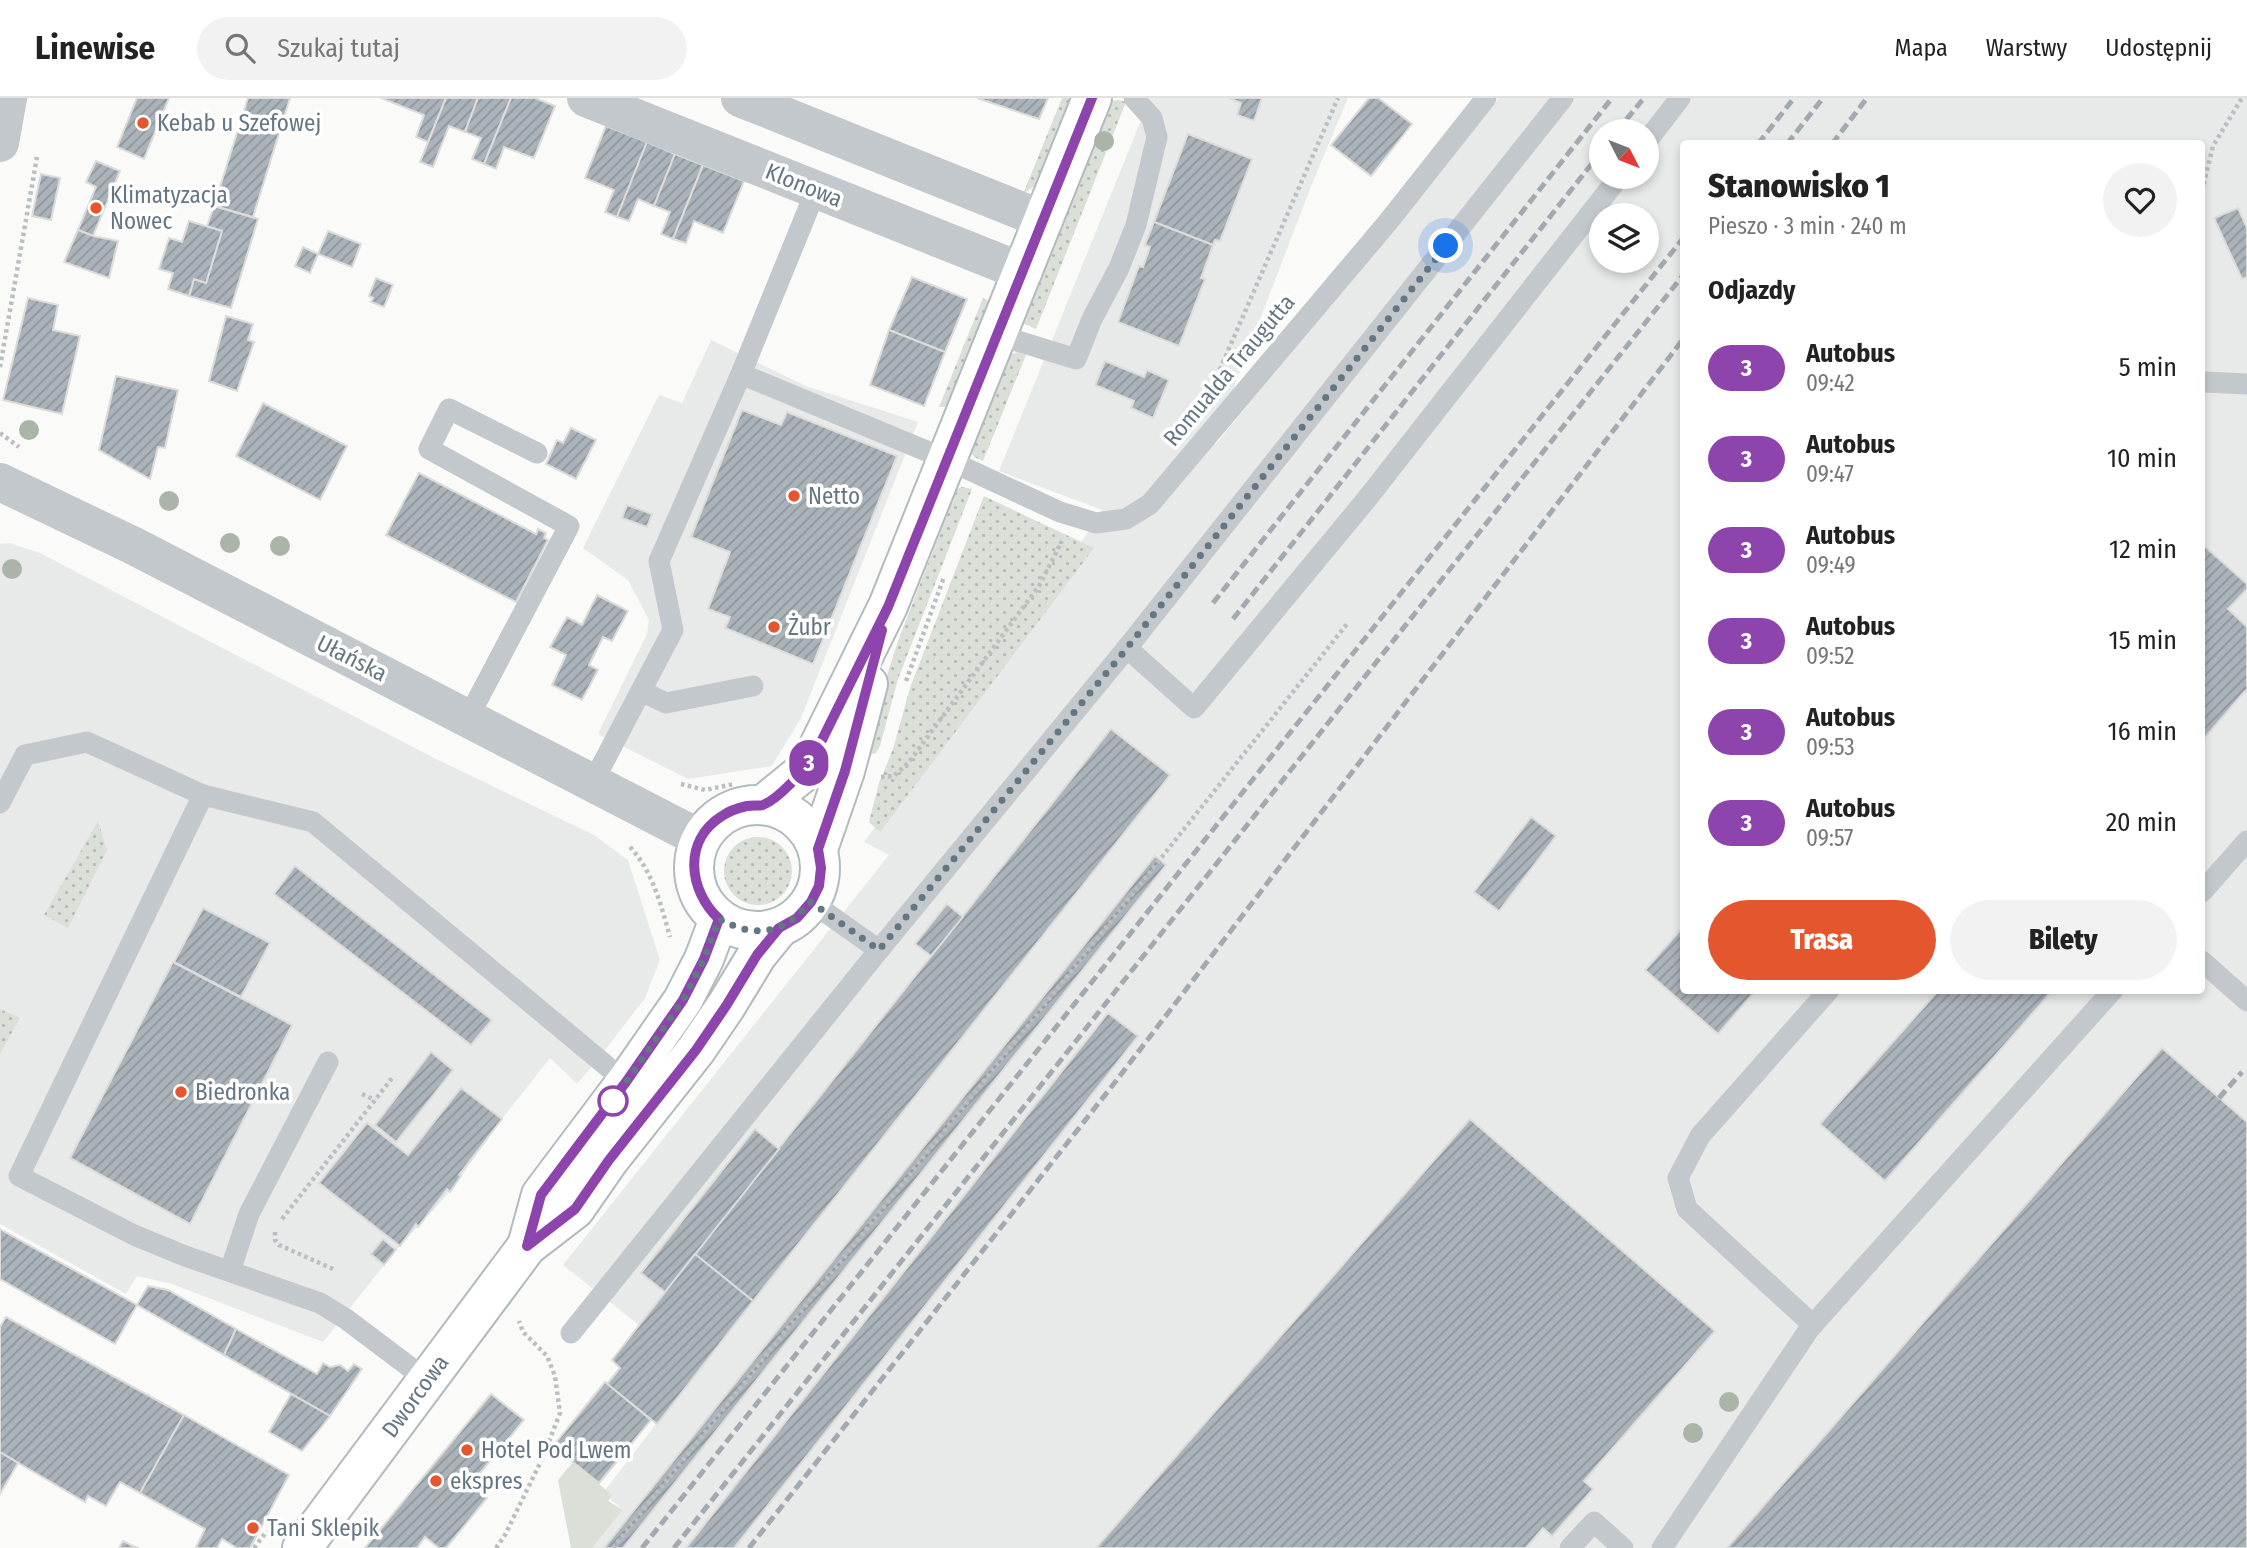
<!DOCTYPE html>
<html lang="pl">
<head>
<meta charset="utf-8">
<style>
	body { margin:0; font-family:"Fira Sans Condensed",sans-serif; background:#f2f2f2; color:#222; height:100vh; display:flex; flex-direction:column; font-size:26px; white-space:nowrap }
	* { box-sizing:border-box; margin:0 }
	p { font-size:23px; color:#767676 }
	.icon { flex:none; width:38px; height:38px; fill:none; stroke:currentColor; stroke-width:2; stroke-linecap:round; stroke-linejoin:round }
	.map { position:relative; flex:1; overflow:hidden }
	.panel { position:absolute; left:1680px; top:42px; width:525px; height:854px; display:flex; flex-direction:column; background:#fff; border-radius:7px; box-shadow:0 4px 10px #0003 }
	.panel>* { flex:none }
	.badge { padding:0 14px; border-radius:23px; font-size:24px; line-height:46px }
	.needle { width:46px; rotate:132deg }
	.buttons { position:absolute; left:1589px; top:21px; display:grid; gap:14px }
	.buttons a { display:grid; place-items:center; width:70px; height:70px; border-radius:50%; background:#fff; box-shadow:0 4px 10px #0003; font-size:35px }
	.you { position:absolute; width:35px; height:35px; margin:-18px; border:5px solid #fff; border-radius:50%; background:#1a73e8; box-shadow:0 0 0 10px #1a73e833 }
	.map>.badge { position:absolute; translate:-50% -50%; box-shadow:0 0 0 4px #fff }
	h2 { padding:0 28px; font-size:26px; line-height:63px }
	.round { display:grid; place-items:center; flex:none; width:74px; height:74px; border-radius:37px; background:#f2f2f2 }
	.head { display:flex; align-items:center; justify-content:space-between; height:119px; padding:0 28px }
	h1 { font-size:33px; font-weight:800; line-height:52px }
	.cta { display:flex; gap:14px; margin-top:auto; padding:14px 28px }
	.cta a { flex:1; height:80px; border-radius:42px; background:#e4572e; color:#fff; font-size:28px; font-weight:800; line-height:80px; text-align:center }
	.cta a+a { background:#f2f2f2; color:#222 }
	ul { padding:0; list-style:none }
	li { display:flex; align-items:center; gap:21px; height:91px; padding:0 28px }
	li div { flex:1 }
	li b { display:block; font-size:26px }
	li em { font-style:normal }
	li .badge { min-width:77px; font-weight:700; text-align:center }
	header { display:flex; align-items:center; gap:42px; box-sizing:border-box; height:98px; padding:0 35px; background:#fff; border-bottom:2px solid #e0e0e0 }
	header strong { font-size:33px }
	nav { display:flex; gap:38px; margin-inline-start:auto; font-size:24px }
	.search { width:490px; height:63px; background:#f2f2f2; display:flex; align-items:center; gap:18px; box-sizing:border-box; padding:0 24px; border-radius:38px; color:#767676; font-size:26px }
	.map>svg:first-child { display:block }
	.built { fill:#e8e9e9; fill-rule:evenodd }
	.grass { fill:url(#grass-dots) }
	.garden { fill:#dadfd7 }
	.building { fill:url(#building-hatch); stroke:#dcdcda; stroke-width:2 }
	.lines { fill:none; stroke-linecap:round; stroke-linejoin:round }
	.secondary-casing { stroke:#b3babf; stroke-width:42 }
	.path { stroke:#bbbfc2; stroke-width:4.5; stroke-dasharray:3.5 3.5; stroke-linecap:butt }
	.lane { stroke:#c3c8cc; stroke-width:21 }
	.street { stroke:#c3c8cc; stroke-width:38 }
	.secondary { stroke:#fff; stroke-width:38 }
	.rail { stroke:#a2aab0; stroke-width:5; stroke-dasharray:10 5; stroke-linecap:butt }
	.tree { fill:#aab4a7 }
	.line-casing { stroke:#fff; stroke-width:16 }
	.line { stroke:#8e44ad; stroke-width:10 }
	.walk { stroke:#657683; stroke-width:7; stroke-dasharray:0 12.6 }
	.poi-dot { fill:#e4572e; stroke:#fff; stroke-width:2.5 }
	.stop-dot { fill:#fff; stroke:#8e44ad; stroke-width:3.5 }
	.labels { text-anchor:middle; stroke-width:7; stroke-linejoin:round; paint-order:stroke }
	.poi-label { font-size:23px; fill:#657683; stroke:#fff; text-anchor:start }
	.street-label { font-size:23px; fill:#657683; stroke:#fff }
</style>
</head>
<body>
<header>
<strong>Linewise</strong>
<div class="search"><svg class="icon" aria-label="search" viewBox="0 0 24 24"><circle cx="10" cy="10" r="6"/><path d="M15 15l6 6"/></svg>Szukaj tutaj</div>
<nav><a>Mapa</a><a>Warstwy</a><a>Udostępnij</a></nav>
</header>
<div class="map">
<svg width="2247" height="1450" viewBox="0 0 2247 1450">
	<defs>
		<pattern id="grass-dots" width="8" height="8" patternUnits="userSpaceOnUse" patternTransform="scale(1.75)"><rect width="8" height="8" fill="#dadfd7"/><path d="M2 2h.1M6 6h.1" fill="none" stroke="#b4b9b4" stroke-width="1.8" stroke-linecap="round"/></pattern>
		<pattern id="building-hatch" width="6" height="6" patternUnits="userSpaceOnUse" patternTransform="scale(1.75)"><rect width="6" height="6" fill="#aab3b9"/><path d="M-1 1l2-2M0 6l6-6M5 7l2-2" fill="none" stroke="#8e969c"/></pattern>
	</defs>
	<rect width="100%" height="100%" fill="#fafaf8"/>
	<g class="built">
		<path d="M1150,0H1348L1314,81L1237,281L1215,347L1499,0H2247V1450H592L623,1412L603,1395L656,1326L607,1286L620,1270L612,1262L639,1227L563,1167L889,757L864,744L1069,463L1102,412L999,373ZM1601,33H1647V79H1601ZM1684,46H2202V892H1684ZM1601,117H1647V163H1601Z"/>
		<path d="M711,242L806,288L918,324L801,620L772,668L688,681L598,636L647,536L649,522L628,482L583,450L659,297L682,305Z"/>
		<path d="M9,445L40,455L434,660L594,737L628,762L660,862L645,900L596,964L577,986L550,960L502,1021L450,1094L396,1152L323,1244L172,1186L137,1178L126,1196L0,1126V446Z"/>
	</g>
	<g class="grass">
		<path d="M1062,0H1070L1036,87L1023,96Z"/>
		<path d="M1119,2L1126,4L1036,231L1023,225L1111,3Z"/>
		<path d="M983,200L989,203L949,302L946,309H939Z"/>
		<path d="M1018,254L1026,257L983,363L974,359L971,354L1010,257Z"/>
		<path d="M962,389L972,391L898,581L880,648L876,655L868,657L885,584L898,543L957,391Z"/>
		<path d="M984,398L1094,450L880,734L869,724L879,685L893,651L910,590Z"/>
		<path d="M98,723L107,752L68,830L44,817Z"/>
		<circle cx="758" cy="773" r="34"/>
		<path d="M0,911L20,920L0,956Z"/>
	</g>
	<path class="garden" d="M573,1364L612,1397L608,1403L623,1412L592,1450H571L558,1382Z"/>
	<g class="building">
		<path d="M137,0H169L144,61L117,49Z"/>
		<path d="M248,0H290L253,119L214,108Z"/>
		<path d="M381,0H446L428,44L416,39L424,17Z"/>
		<path d="M446,0H478L465,34L449,28L433,69L420,64Z"/>
		<path d="M478,0H511L484,66L472,61L481,40L465,34Z"/>
		<path d="M511,0H535L555,8L534,60L504,49L496,71L484,66Z"/>
		<path d="M977,0H1048L1039,21Z"/>
		<path d="M1229,0H1262L1254,23L1237,17L1241,5Z"/>
		<path d="M1369,0H1378L1412,26L1371,78L1331,47Z"/>
		<path d="M606,28L647,44L617,119L605,114L614,92L585,80Z"/>
		<path d="M1188,36L1252,61L1220,143L1215,142L1213,147L1154,124Z"/>
		<path d="M647,44L675,56L654,108L638,101L629,123L617,119Z"/>
		<path d="M675,56L703,67L673,141L661,136L670,114L654,108Z"/>
		<path d="M96,63L120,73L93,138L78,132L96,89L86,84Z"/>
		<path d="M703,67L744,83L723,135L694,123L686,145L673,141Z"/>
		<path d="M41,76L60,80L51,122L32,118Z"/>
		<path d="M214,108L258,121L231,210L189,198L194,181L206,185L222,133L207,128Z"/>
		<path d="M2238,110L2247,130V179L2242,181L2214,120Z"/>
		<path d="M189,123L222,133L206,185L194,181L189,198L168,191L173,175L159,171L169,140L182,144Z"/>
		<path d="M1154,124L1213,147L1201,180L1205,181L1179,248L1118,224L1139,168L1143,169L1150,149L1145,147Z"/>
		<path d="M78,132L93,138L118,143L109,180L64,164Z"/>
		<path d="M328,133L361,146L352,169L318,156Z"/>
		<path d="M303,149L318,156L310,175L295,168Z"/>
		<path d="M912,179L967,201L945,254L889,232Z"/>
		<path d="M376,180L393,187L384,209L371,204L373,200L369,198Z"/>
		<path d="M28,200L58,207L53,232L80,238L62,316L3,302Z"/>
		<path d="M226,218L253,226L248,242L254,244L237,293L209,283Z"/>
		<path d="M889,232L945,254L924,308L870,287Z"/>
		<path d="M1105,263L1144,279L1147,272L1169,282L1153,320L1131,310L1134,303L1095,287Z"/>
		<path d="M116,278L178,292L165,350L158,349L150,381L99,352Z"/>
		<path d="M263,305L347,348L320,402L236,358Z"/>
		<path d="M742,312L781,327L787,314L897,358L813,566L725,530L730,519L708,511L730,454L691,439Z"/>
		<path d="M571,330L596,342L576,381L546,366L557,342L563,345Z"/>
		<path d="M419,375L536,436L538,431L546,435L544,440L548,442L516,504L386,437Z"/>
		<path d="M627,407L652,416L647,429L622,420Z"/>
		<path d="M2202,446L2247,486V491L2228,511L2247,529V594L2245,593L2202,643Z"/>
		<path d="M597,497L628,513L612,543L603,539L589,567L598,572L582,602L552,587L566,557L550,549L567,519L582,527Z"/>
		<path d="M1111,631L1170,677L753,1203L695,1156Z"/>
		<path d="M1531,719L1556,738L1499,813L1474,794Z"/>
		<path d="M1155,758L1166,767L623,1450H604Z"/>
		<path d="M295,768L492,922L471,947L274,796Z"/>
		<path d="M947,806L963,819L931,858L915,846Z"/>
		<path d="M203,810L270,845L241,899L174,864Z"/>
		<path d="M1684,828V892H1756L1718,936L1645,872Z"/>
		<path d="M173,864L292,927L190,1126L70,1060Z"/>
		<path d="M1939,892H2053L1885,1083L1820,1026Z"/>
		<path d="M1108,915L1138,938L734,1450H686Z"/>
		<path d="M2162,950L2247,1024V1450H1727Z"/>
		<path d="M431,954L453,972L396,1044L375,1027Z"/>
		<path d="M461,990L502,1021L459,1077L461,1078L450,1094L447,1091L418,1129L416,1126L400,1148L319,1085L367,1025L408,1057Z"/>
		<path d="M1470,1021L1715,1233L1584,1383L1593,1391L1552,1438L1543,1430L1526,1450H1096Z"/>
		<path d="M755,1031L779,1051L665,1194L641,1175Z"/>
		<path d="M0,1131L137,1207L115,1246L0,1181Z"/>
		<path d="M383,1141L396,1152L384,1167L371,1156Z"/>
		<path d="M695,1156L753,1203L657,1326L607,1286L620,1270L612,1262Z"/>
		<path d="M148,1188L168,1192L236,1231L224,1257L137,1207Z"/>
		<path d="M6,1219L184,1317L140,1395L120,1384L106,1408L88,1398L85,1404L0,1354V1229Z"/>
		<path d="M236,1231L317,1276L323,1265L330,1269L340,1267L348,1273L354,1266L362,1271L330,1318L224,1257Z"/>
		<path d="M605,1284L651,1322L599,1385L553,1348Z"/>
		<path d="M291,1296L330,1318L302,1353L269,1334Z"/>
		<path d="M491,1296L524,1322L470,1387L487,1400L446,1450H439L425,1439L417,1450H365Z"/>
		<path d="M184,1317L289,1377L250,1450H237L222,1441L217,1450H199L196,1449L205,1431L140,1395Z"/>
		<path d="M0,1354L18,1365L0,1396Z"/>
		<path d="M123,1443L133,1448L139,1450H119Z"/>
	</g>
	<g class="lines">
		<defs>
			<g id="secondary">
				<circle cx="757" cy="770" r="63"/>
				<path d="M763,707L801,676L814,658L888,508L1092,0"/>
				<path d="M818,751L845,673L868,586"/>
				<path d="M527,1148L541,1097L626,984L683,902L704,861L719,821"/>
				<path d="M302,1450L527,1148L575,1111L609,1062L696,952L726,908L757,857L779,830"/>
			</g>
		</defs>
		<use href="#secondary" class="secondary-casing"/>
		<g class="path">
			<path d="M2202,93L2213,48L2242,0"/>
			<path d="M0,269L37,59"/>
			<path d="M1217,278L1338,0"/>
			<path d="M0,335L19,349"/>
			<path d="M906,583L944,479"/>
			<path d="M881,679L894,678L909,664L1039,488L1062,443"/>
			<path d="M681,686L705,692L734,686"/>
			<path d="M630,749C653,774 661,807 670,839"/>
			<path d="M362,996L375,1002"/>
			<path d="M282,1121L393,979"/>
			<path d="M275,1134V1142L279,1147L333,1171"/>
			<path d="M254,1450L267,1433"/>
			<path d="M496,1450L505,1437L543,1359L560,1315L555,1278L547,1258L523,1234L519,1223"/>
			<path d="M613,1450L1347,526"/>
		</g>
		<g class="lane">
			<path d="M1647,43L1680,0"/>
			<path d="M998,237L1076,261L1092,221L1119,170L1136,127L1157,39L1152,20L1134,0"/>
			<path d="M741,276L816,92"/>
			<path d="M2202,285L2205,284L2247,286"/>
			<path d="M1127,550L1194,610L1366,402L1619,79"/>
			<path d="M641,593L666,605L753,588"/>
			<path d="M468,620L569,428L429,351L449,311L537,355"/>
			<path d="M593,684L673,532L659,463L741,276L948,362L1060,414L1096,425L1126,421L1150,406L1388,124L1486,0"/>
			<path d="M0,705L25,657L87,644L203,697"/>
			<path d="M2202,794L2247,743"/>
			<path d="M811,804L879,852"/>
			<path d="M2202,863L2247,903"/>
			<path d="M230,1173L249,1116L328,964"/>
			<path d="M1813,1227L1687,1111L1678,1080L1700,1038L1829,892"/>
			<path d="M571,1235L879,852L1127,550L1563,0"/>
			<path d="M427,1282L346,1221L320,1205L185,1158L134,1137L19,1078L203,697L313,724L626,984"/>
			<path d="M1570,1450L1594,1424L1623,1450"/>
			<path d="M1662,1450L1810,1230L2113,892"/>
		</g>
		<g class="street">
			<path d="M586,0L1023,174"/>
			<path d="M740,0L1044,122"/>
			<path d="M0,45L8,0"/>
			<path d="M0,384L134,448L701,741"/>
		</g>
		<use href="#secondary" class="secondary"/>
		<g class="rail">
			<path d="M1617,33L1644,0"/>
			<path d="M1758,46L1794,0"/>
			<path d="M1787,46L1823,0"/>
			<path d="M1832,46L1867,0"/>
			<path d="M1213,505L1612,0"/>
			<path d="M1233,521L1601,54"/>
			<path d="M2219,1000L2242,974"/>
			<path d="M642,1450L1684,139"/>
			<path d="M674,1450L1684,176"/>
			<path d="M749,1450L1116,983L1684,240"/>
		</g>
	</g>
	<g class="tree">
		<circle cx="1104" cy="43" r="10"/>
		<circle cx="29" cy="332" r="10"/>
		<circle cx="169" cy="403" r="10"/>
		<circle cx="230" cy="445" r="10"/>
		<circle cx="280" cy="448" r="10"/>
		<circle cx="12" cy="471" r="10"/>
		<circle cx="1729" cy="1304" r="10"/>
		<circle cx="1693" cy="1335" r="10"/>
	</g>
	<g class="lines">
		<defs>
			<path id="line" d="M882,532L845,673L818,751L821,770L819,788L811,804L797,820L779,830L757,857L726,908L696,952L609,1062L575,1111L527,1148L541,1097L626,984L683,902L704,861L719,821C689,793 682,743 722,718C729,713 738,710 747,708C752,707 759,708 763,707C780,700 804,672 814,658L888,509L1092,0"/>
		</defs>
		<use href="#line" class="line-casing"/>
		<use href="#line" class="line"/>
		<path class="walk" d="M613,1003L683,902L704,861L719,821C757,841 783,836 811,804L879,852L1127,550L1446,148"/>
	</g>
	<g class="poi-dot">
		<circle cx="143" cy="25" r="7"/>
		<circle cx="96" cy="110" r="7"/>
		<circle cx="794" cy="398" r="7"/>
		<circle cx="774" cy="529" r="7"/>
		<circle cx="181" cy="994" r="7"/>
		<circle cx="467" cy="1352" r="7"/>
		<circle cx="436" cy="1383" r="7"/>
		<circle cx="253" cy="1430" r="7"/>
	</g>
	<circle class="stop-dot" cx="613" cy="1003" r="14"/>
	<g class="labels">
		<g class="poi-label">
			<text x="157" y="33">Kebab u Szefowej</text>
			<text x="110" y="105">Klimatyzacja<tspan x="110" dy="26">Nowec</tspan></text>
			<text x="808" y="406">Netto</text>
			<text x="788" y="537">Żubr</text>
			<text x="195" y="1002">Biedronka</text>
			<text x="481" y="1360">Hotel Pod Lwem</text>
			<text x="450" y="1391">ekspres</text>
			<text x="267" y="1438">Tani Sklepik</text>
		</g>
		<g class="street-label">
			<text transform="translate(804 87) rotate(22)" y="8">Klonowa</text>
			<text transform="translate(1229 272) rotate(-50)" y="8">Romualda Traugutta</text>
			<text transform="translate(352 560) rotate(27)" y="8">Ułańska</text>
			<text transform="translate(415 1298) rotate(-54)" y="8">Dworcowa</text>
		</g>
	</g>
</svg>
<div class="buttons">
<a><svg class="needle" viewBox="-14 -14 28 28"><path d="M0-13l5 13h-10z" fill="#e53935"/><path d="M0 13l5-13h-10z" fill="#767676"/></svg></a>
<a><svg class="icon" aria-label="layers" viewBox="0 0 24 24"><path d="M12 4l9 5-9 5-9-5zM3 14l9 5 9-5"/></svg></a>
</div>
<div class="you" style="left:1446px;top:148px"></div>
<b class="badge" style="left:809px;top:665px;background:#8e44ad;color:#fff">3</b>
<section class="panel">
<div class="head"><div><h1>Stanowisko 1</h1><p>Pieszo · 3 min · 240 m</p></div><a class="round"><svg class="icon" aria-label="heart" viewBox="0 0 24 24"><path d="M12 20l-8-8c-3-5 5-10 8-4 3-6 11-1 8 4z"/></svg></a></div>
<h2>Odjazdy</h2>
<ul>
<li><span class="badge" style="background:#8e44ad;color:#fff">3</span><div><b>Autobus</b><p>09:42</p></div><em>5 min</em></li>
<li><span class="badge" style="background:#8e44ad;color:#fff">3</span><div><b>Autobus</b><p>09:47</p></div><em>10 min</em></li>
<li><span class="badge" style="background:#8e44ad;color:#fff">3</span><div><b>Autobus</b><p>09:49</p></div><em>12 min</em></li>
<li><span class="badge" style="background:#8e44ad;color:#fff">3</span><div><b>Autobus</b><p>09:52</p></div><em>15 min</em></li>
<li><span class="badge" style="background:#8e44ad;color:#fff">3</span><div><b>Autobus</b><p>09:53</p></div><em>16 min</em></li>
<li><span class="badge" style="background:#8e44ad;color:#fff">3</span><div><b>Autobus</b><p>09:57</p></div><em>20 min</em></li>
</ul>
<div class="cta"><a>Trasa</a><a>Bilety</a></div>
</section>
</div>
</body>
</html>
